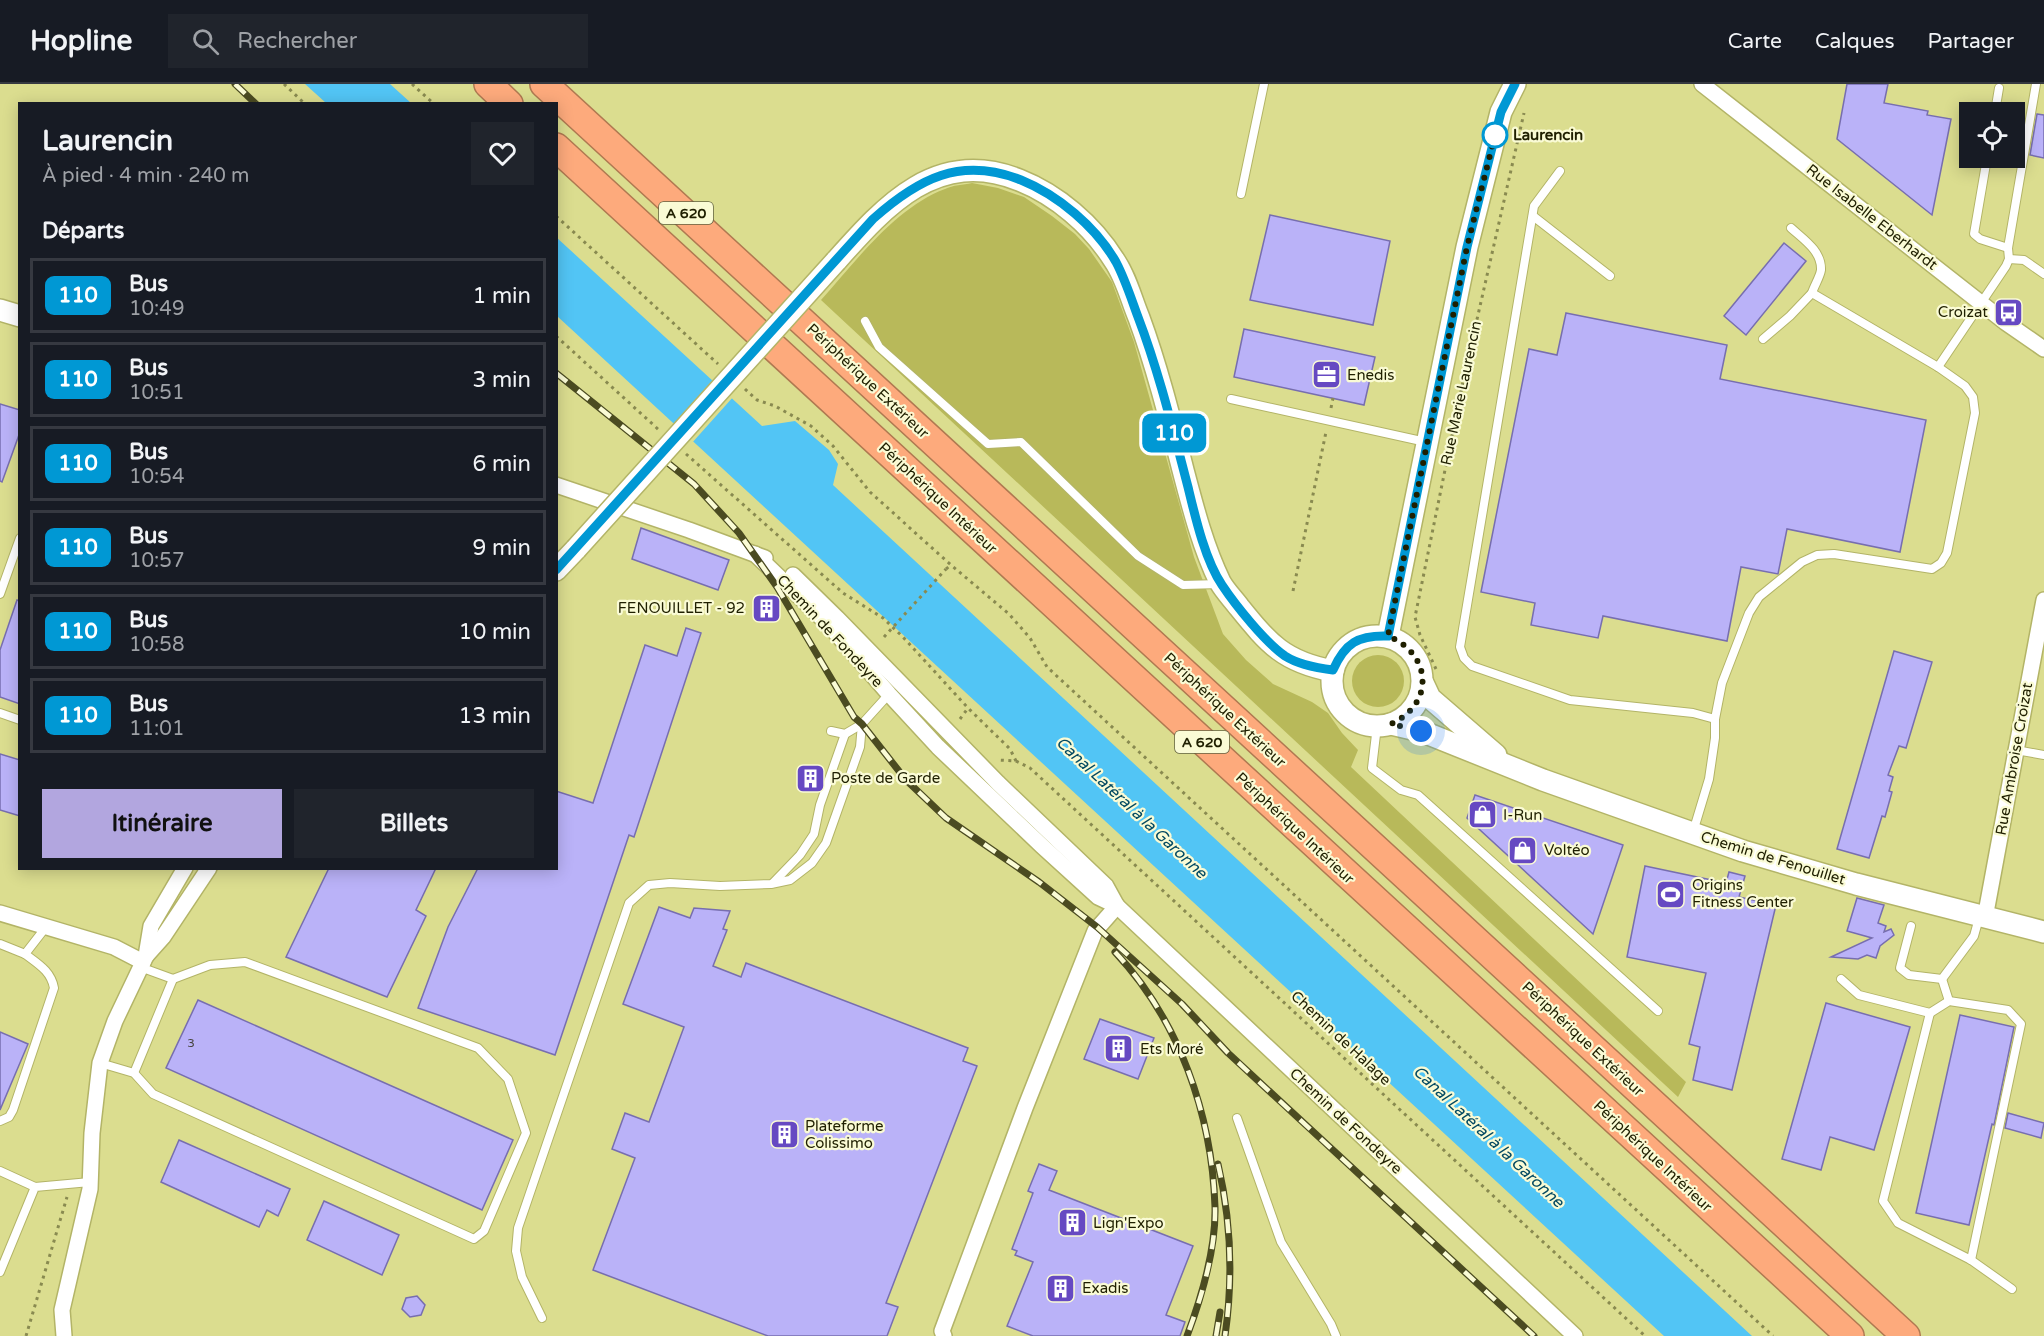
<!DOCTYPE html>
<html lang="fr">
<head>
<meta charset="utf-8">
<style>
	body { margin:0; font-family:"Varela Round",sans-serif; background:#20242c; color:#f1f3f6; height:100vh; display:flex; flex-direction:column; font-size:22px; white-space:nowrap }
	* { box-sizing:border-box; margin:0 }
	p { font-size:20px; color:#9ea1a6 }
	.icon { flex:none; width:33px; height:33px; fill:none; stroke:currentColor; stroke-width:2; stroke-linecap:round; stroke-linejoin:round }
	.map { position:relative; flex:1; overflow:hidden }
	.details { position:absolute; left:18px; top:18px; width:540px; height:768px; display:flex; flex-direction:column; background:#171b24; border-radius:0px; box-shadow:0 3px 15px #0003 }
	.details>* { flex:none }
	.badge { padding:0 12px; border-radius:9px; font-size:21px; line-height:39px }
	.buttons { position:absolute; left:1959px; top:18px; display:grid; gap:12px }
	.buttons a { display:grid; place-items:center; width:66px; height:66px; border-radius:0px; background:#171b24; box-shadow:0 3px 15px #0003; font-size:30px }
	.you { position:absolute; width:30px; height:30px; margin:-15px; border:4px solid #fff; border-radius:50%; background:#1a73e8; box-shadow:0 0 0 9px #1a73e833 }
	.map>.badge { position:absolute; translate:-50% -50%; box-shadow:0 0 0 3px #fff }
	h2 { padding:0 24px; font-size:22px; line-height:54px }
	.round { display:grid; place-items:center; flex:none; width:63px; height:63px; border-radius:0px; background:#20242c }
	.summary { display:flex; align-items:center; justify-content:space-between; height:102px; padding:0 24px }
	h1 { font-size:28px; font-weight:700; line-height:45px }
	.button { display:flex; gap:12px; margin-top:auto; padding:12px 24px }
	.button a { flex:1; height:69px; border-radius:0px; background:#b2a6df; color:#111; font-size:24px; font-weight:700; line-height:69px; text-align:center }
	.button a+a { background:#20242c; color:#f1f3f6 }
	ul { padding:0; list-style:none }
	li { display:flex; align-items:center; gap:18px; height:75px; margin:0 12px 9px; padding:0 12px; border:3px solid #363941; border-radius:0px }
	li div { flex:1 }
	li b { display:block; font-size:22px }
	li em { font-style:normal }
	li .badge { min-width:66px; font-weight:700; text-align:center }
	header { display:flex; align-items:center; gap:36px; box-sizing:border-box; height:84px; padding:0 30px; background:#171b24; border-bottom:2px solid #363941 }
	header strong { font-size:28px }
	nav { display:flex; gap:33px; margin-inline-start:auto; font-size:21px }
	.search { width:420px; height:54px; background:#20242c; display:flex; align-items:center; gap:15px; box-sizing:border-box; padding:0 21px; border-radius:0px; color:#9ea1a6; font-size:22px }
	.map>svg:first-child { display:block }
	.green { fill:#b8b95a }
	.water { fill:#52c5f5 }
	.pier { fill:#dbdd8f }
	.building { fill:#bab2f8; stroke:#776eaf; stroke-width:1.5 }
	.lines { fill:none; stroke-linecap:round; stroke-linejoin:round }
	.lane-casing { stroke:#b3b467; stroke-width:10 }
	.street-casing { stroke:#b3b467; stroke-width:18 }
	.secondary-casing { stroke:#b3b467; stroke-width:24 }
	.highway-casing { stroke:#af7951; stroke-width:30 }
	.path { stroke:#898a50; stroke-width:3; stroke-dasharray:3 4.5; stroke-linecap:butt }
	.lane { stroke:#fff; stroke-width:8 }
	.street { stroke:#fff; stroke-width:15 }
	.secondary { stroke:#fff; stroke-width:21 }
	.highway { stroke:#fdaa7c; stroke-width:27 }
	.rail-casing { stroke:#4b4b21; stroke-width:7 }
	.rail { stroke:#fafbd5; stroke-width:4.5; stroke-dasharray:14; stroke-linecap:butt }
	.secondary-bridge-casing { stroke:#b3b467; stroke-width:24; stroke-linecap:butt }
	.path-bridge { stroke:#898a50; stroke-width:3; stroke-dasharray:3 4.5; stroke-linecap:butt }
	.secondary-bridge { stroke:#fff; stroke-width:21 }
	.line-casing { stroke:#fff; stroke-width:14 }
	.line { stroke:#0098d4; stroke-width:9 }
	.walk { stroke:#1f1f00; stroke-width:6; stroke-dasharray:0 10.8 }
	.stop-dot { fill:#fff; stroke:#0098d4; stroke-width:3 }
	.labels { text-anchor:middle; stroke-width:4.5; stroke-linejoin:round; paint-order:stroke }
	.number-label { font-size:12px; fill:#46443e }
	.shield { fill:#fafbd5; stroke:#616140; stroke-width:1.5 }
	.shield-label { font-size:14px; font-weight:bold; fill:#1f1f00 }
	.stop-label { font-size:15px; font-weight:bold; fill:#1f1f00; stroke:#fafbd5; text-anchor:start }
	.street-label { font-size:15px; fill:#1f1f00; stroke:#fafbd5 }
	.poi-label { font-size:15px; fill:#1f1f00; stroke:#fafbd5; text-anchor:start }
	.water-label { font-size:16px; font-style:italic; fill:#044a62; stroke:#fafbd5 }
</style>
</head>
<body>
<header>
<strong>Hopline</strong>
<div class="search"><svg class="icon" aria-label="search" viewBox="0 0 24 24"><circle cx="10" cy="10" r="6"/><path d="M15 15l6 6"/></svg>Rechercher</div>
<nav><a>Carte</a><a>Calques</a><a>Partager</a></nav>
</header>
<div class="map">
<svg width="2044" height="1252" viewBox="0 0 2044 1252">
	<rect width="100%" height="100%" fill="#dbdd8f"/>
	<g class="green">
		<path d="M972,99L998,104L1024,113L1052,132L1075,150L1089,165L1112,198L1134,258L1194,473L1223,550L1246,576L1273,600L1312,618L1328,629L1342,649L1358,666L1351,683L1686,998L1678,1013L821,216C855,178 896,123 945,105C953,101 963,101 972,99Z"/>
		<circle cx="1378" cy="597" r="26"/>
	</g>
	<g class="water">
		<path d="M305,0H390L411,19H326Z"/>
		<path d="M556,153L762,342L795,337L829,366L838,380L833,401L1752,1252H1664L557,232Z"/>
	</g>
	<path class="pier" d="M715,295L734,312L691,360L672,342Z"/>
	<g class="building">
		<path d="M1847,0H1888L1884,19L1928,27L1927,31L1951,35L1932,131L1837,55Z"/>
		<path d="M2037,30L2044,31V74L2030,71Z"/>
		<path d="M1270,131L1390,157L1373,241L1250,216Z"/>
		<path d="M1784,159L1806,177L1746,251L1724,232Z"/>
		<path d="M1566,229L1727,261L1720,295L1926,336L1900,468L1787,445L1778,490L1741,483L1727,557L1603,532L1598,554L1531,541L1535,519L1481,508L1529,265L1557,271Z"/>
		<path d="M1244,245L1375,273L1364,321L1234,293Z"/>
		<path d="M0,320L20,326V348L2,398L0,397Z"/>
		<path d="M641,444L729,476L718,506L632,475Z"/>
		<path d="M17,516L20,517V620L0,613V566Z"/>
		<path d="M686,544L701,549L634,753L629,751L555,971L418,924L448,843L478,784H556V707L593,719L645,561L677,572Z"/>
		<path d="M1894,567L1932,578L1906,664L1899,662L1888,691L1893,693L1889,707L1892,708L1885,733L1882,732L1869,774L1837,765Z"/>
		<path d="M0,670L20,676V732L0,726Z"/>
		<path d="M1475,711L1623,761L1593,850L1467,734Z"/>
		<path d="M1645,782L1726,799L1729,788L1745,792L1739,813L1776,821L1732,1006L1693,996L1700,963L1689,960L1706,889L1627,873Z"/>
		<path d="M329,784H436L416,826L426,832L387,913L286,873Z"/>
		<path d="M1857,814L1884,821L1878,839L1886,842L1884,848L1891,845L1894,851L1880,862L1876,874L1867,871L1858,875L1831,873L1872,854L1847,847Z"/>
		<path d="M659,823L690,834L694,824L730,827L723,845L727,846L713,882L741,893L746,879L968,964L963,977L977,982L886,1219L898,1223L887,1252H768L593,1186L635,1074L612,1065L625,1029L649,1038L684,943L623,920Z"/>
		<path d="M198,916L513,1056L482,1126L166,984Z"/>
		<path d="M1826,919L1910,943L1874,1066L1830,1053L1821,1086L1782,1075Z"/>
		<path d="M1960,931L2014,943L1994,1041L1992,1040L1969,1141L1916,1129Z"/>
		<path d="M1100,935L1154,954L1138,995L1084,975Z"/>
		<path d="M0,948L28,960L0,1026Z"/>
		<path d="M2008,1029L2044,1039L2041,1054L2005,1044Z"/>
		<path d="M179,1056L290,1105L278,1132L267,1126L259,1143L161,1098Z"/>
		<path d="M1039,1080L1057,1087L1049,1106L1193,1162L1166,1231L1185,1238L1180,1252H1033L1007,1242L1033,1178L1015,1171L1017,1167L1012,1165L1033,1109L1028,1107Z"/>
		<path d="M324,1117L399,1151L382,1191L307,1156Z"/>
		<path d="M417,1212L425,1221L421,1231L410,1233L402,1225L406,1214Z"/>
	</g>
	<g class="lines">
		<defs>
			<g id="lane">
				<path d="M1995,28L1999,4"/>
				<path d="M1987,74L1974,150L1980,155L2008,164"/>
				<path d="M1560,87L1534,122L1460,563L1464,574L1472,582L1570,616L1693,629L1715,635"/>
				<path d="M1241,110L1264,0"/>
				<path d="M1533,132L1610,192"/>
				<path d="M2009,175L2024,176L2044,190"/>
				<path d="M865,237L879,263L988,360L1021,358L1138,472L1183,501L1220,500"/>
				<path d="M1763,255L1790,232L1812,209"/>
				<path d="M1938,283L2006,182L2009,175L2008,164L2036,0"/>
				<path d="M1231,315L1426,358"/>
				<path d="M0,510L20,454"/>
				<path d="M0,629L20,636"/>
				<path d="M1377,642L1372,684L1401,706L1418,711L1658,927"/>
				<path d="M831,647L845,650L862,640L890,609"/>
				<path d="M2016,666L2044,671"/>
				<path d="M1693,748L1709,695L1715,654V635L1722,599L1749,529L1759,513L1802,478L1817,471L1834,470L1932,485L1941,479L1947,469L1975,329L1973,313L1965,302L1938,283L1812,209C1814,202 1820,193 1821,186C1822,167 1803,155 1791,144"/>
				<path d="M773,799L800,771L814,750L820,721L845,650"/>
				<path d="M1911,842L1900,884L1909,891L1942,895L1974,852L1979,834"/>
				<path d="M0,860L25,870"/>
				<path d="M1841,895L1859,911L1930,929L1949,917L2008,926L2021,940L1971,1176"/>
				<path d="M1942,895L1949,917"/>
				<path d="M1930,929L1883,1117L1898,1139L1971,1176L2012,1205"/>
				<path d="M100,979L134,989L153,1010L474,1155L484,1147L526,1049L508,995L478,964L245,878L210,881L173,895L140,883"/>
				<path d="M134,989L173,895"/>
				<path d="M1237,1034L1281,1158L1331,1240L1336,1252"/>
				<path d="M0,1037L9,1033L13,1026L54,904C51,887 38,880 25,870L46,843"/>
				<path d="M0,1087L35,1103"/>
				<path d="M0,1188L35,1103L90,1098"/>
				<path d="M542,1234L522,1193L516,1167L518,1144L629,819L649,801L670,799L720,802L771,800L790,796L812,779L826,759L860,663L862,640"/>
			</g>
			<g id="street">
				<path d="M1702,0L2005,238L2044,265"/>
				<path d="M556,401L689,446L765,474"/>
				<path d="M755,470L829,541L889,610L938,663L1042,762L1098,813L1117,822L1575,1252"/>
				<path d="M793,491L837,534L998,699L1106,802L1117,822"/>
				<path d="M0,829L114,863L143,878"/>
				<path d="M1985,834L2044,516"/>
				<path d="M146,872L163,853L209,784"/>
				<path d="M64,1252L62,1226L90,1105L92,1049L100,979L115,937L146,872L151,842L185,784"/>
				<path d="M944,1252L942,1247L1025,1024L1095,847L1117,822"/>
			</g>
			<g id="secondary">
				<path d="M836,177C885,122 937,63 1019,96C1057,111 1092,141 1114,176C1126,193 1131,215 1139,234C1157,283 1170,335 1183,386C1193,424 1203,463 1220,498C1225,507 1233,515 1239,523C1269,560 1284,578 1333,587"/>
				<path d="M0,226L20,232"/>
				<path d="M556,486L576,465"/>
				<circle cx="1377" cy="597" r="45"/>
				<path d="M1388,552L1467,163L1501,28L1515,0"/>
				<path d="M1423,599L1430,614L1496,671"/>
				<path d="M1391,640L1421,647L1543,696L1743,767L1856,800L2044,848"/>
			</g>
			<g id="highway">
				<path d="M488,0L509,20"/>
				<path d="M544,0L1906,1252"/>
				<path d="M556,63L1850,1252"/>
			</g>
		</defs>
		<use href="#lane" class="lane-casing"/>
		<use href="#street" class="street-casing"/>
		<use href="#secondary" class="secondary-casing"/>
		<use href="#highway" class="highway-casing"/>
		<g class="path">
			<path d="M284,0L305,20"/>
			<path d="M412,0L434,20"/>
			<path d="M556,132L718,280"/>
			<path d="M556,252L659,346"/>
			<path d="M745,305L757,316L775,322L811,342L833,362L870,408L951,481L1009,530L1030,554L1047,583L1773,1252"/>
			<path d="M1331,324L1333,314"/>
			<path d="M686,370L843,509L883,534L903,553L968,624L1010,665L1016,677L998,676"/>
			<path d="M946,485L951,481"/>
			<path d="M1293,507L1326,348"/>
			<path d="M1436,585L1420,551L1415,533L1465,288L1524,29"/>
			<path d="M960,635L968,624"/>
			<path d="M1016,677L1030,684L1645,1252"/>
			<path d="M26,1252L67,1113"/>
		</g>
		<use href="#lane" class="lane"/>
		<use href="#street" class="street"/>
		<use href="#secondary" class="secondary"/>
		<use href="#highway" class="highway"/>
		<defs>
			<g id="rail">
				<path d="M235,0L256,20"/>
				<path d="M556,289L694,400L739,449L777,503L854,633L862,640L906,696L946,734L1039,798L1097,843L1182,920L1228,969L1534,1252"/>
				<path d="M1115,868C1179,936 1212,1030 1215,1123C1216,1166 1202,1212 1187,1252"/>
				<path d="M1218,1080C1231,1136 1233,1196 1225,1252"/>
				<path d="M1216,1252L1220,1228"/>
			</g>
		</defs>
		<use href="#rail" class="rail-casing"/>
		<use href="#rail" class="rail"/>
		<defs>
			<path id="secondary-bridge" d="M576,465L836,177"/>
		</defs>
		<use href="#secondary-bridge" class="secondary-bridge-casing"/>
		<path class="path-bridge" d="M884,553L946,485"/>
		<use href="#secondary-bridge" class="secondary-bridge"/>
	</g>
	<g class="lines">
		<defs>
			<path id="line" d="M556,486L873,135C918,95 960,72 1021,96C1058,111 1096,143 1116,178C1125,195 1131,214 1138,233C1159,288 1173,346 1188,403C1195,432 1205,476 1222,501C1236,522 1265,558 1285,572C1299,581 1317,584 1333,586C1345,559 1358,551 1388,552L1467,163L1501,28L1515,0"/>
		</defs>
		<use href="#line" class="line-casing"/>
		<use href="#line" class="line"/>
		<path class="walk" d="M1421,647L1391,640C1435,620 1432,570 1388,552L1467,163L1495,51"/>
	</g>
	<defs>
		<symbol id="bus-square" viewBox="-11 -11 22 22"><rect x="-9" y="-9" width="18" height="18" rx="4" fill="#6649c2" stroke="#fafbd5"/><path d="M-5-6H5V4H4V6H2V4H-2V6H-4V4H-5ZM-3.5-4V0h7V-4ZM-3.5 1.2v1.5H-2V1.2ZM2 1.2v1.5H3.5V1.2Z" fill="#fff"/></symbol>
		<symbol id="office-square" viewBox="-11 -11 22 22"><rect x="-9" y="-9" width="18" height="18" rx="4" fill="#6649c2" stroke="#fafbd5"/><path d="M-6-3h4V-5.5h4V-3h4V5H-6ZM-1-4.5V-3h2v-1.5ZM-6 0V1H6V0Z" fill="#fff"/></symbol>
		<symbol id="building-square" viewBox="-11 -11 22 22"><rect x="-9" y="-9" width="18" height="18" rx="4" fill="#6649c2" stroke="#fafbd5"/><path d="M-4-6H4V6H1V3H-1V6H-4ZM-2.5-4.3h1.7v1.8h-1.7ZM.8-4.3h1.7v1.8H.8ZM-2.5-1h1.7V.8h-1.7ZM.8-1h1.7V.8H.8Z" fill="#fff"/></symbol>
		<symbol id="shop-square" viewBox="-11 -11 22 22"><rect x="-9" y="-9" width="18" height="18" rx="4" fill="#6649c2" stroke="#fafbd5"/><path d="M-5-2.5h2.3a2.7 3.5 0 0 1 5.4 0H5L5.5 6h-11ZM-1.5-2.5h3a1.5 2.3 0 0 0-3 0Z" fill="#fff"/></symbol>
		<symbol id="stadium-square" viewBox="-11 -11 22 22"><rect x="-9" y="-9" width="18" height="18" rx="4" fill="#6649c2" stroke="#fafbd5"/><path d="M0-5a6.5 5 0 1 0 0 10a6.5 5 0 1 0 0-10ZM-3.5-1.8h7v3.6h-7Z" fill="#fff"/></symbol>
	</defs>
	<g fill-rule="evenodd">
		<use href="#bus-square" x="1992" y="212" width="33" height="33"/>
		<use href="#office-square" x="1310" y="274" width="33" height="33"/>
		<use href="#building-square" x="750" y="508" width="33" height="33"/>
		<use href="#building-square" x="794" y="678" width="33" height="33"/>
		<use href="#shop-square" x="1466" y="714" width="33" height="33"/>
		<use href="#shop-square" x="1506" y="750" width="33" height="33"/>
		<use href="#stadium-square" x="1654" y="794" width="33" height="33"/>
		<use href="#building-square" x="1102" y="948" width="33" height="33"/>
		<use href="#building-square" x="768" y="1034" width="33" height="33"/>
		<use href="#building-square" x="1056" y="1122" width="33" height="33"/>
		<use href="#building-square" x="1044" y="1188" width="33" height="33"/>
	</g>
	<circle class="stop-dot" cx="1495" cy="51" r="12"/>
	<g class="labels">
		<g class="number-label">
			<text x="191" y="963">3</text>
		</g>
		<g class="shield">
			<rect x="659" y="118" width="54" height="22" rx="4.5"/>
			<rect x="1175" y="647" width="54" height="22" rx="4.5"/>
		</g>
		<g class="shield-label">
			<text x="686" y="134">A 620</text>
			<text x="1202" y="663">A 620</text>
		</g>
		<g class="stop-label">
			<text x="1513" y="56">Laurencin</text>
		</g>
		<g class="street-label">
			<text transform="translate(1872 133) rotate(38)" y="5">Rue Isabelle Eberhardt</text>
			<text transform="translate(868 297) rotate(43)" y="5">Périphérique Extérieur</text>
			<text transform="translate(1461 309) rotate(-78)" y="5">Rue Marie Laurencin</text>
			<text transform="translate(938 414) rotate(43)" y="5">Périphérique Intérieur</text>
			<text transform="translate(830 547) rotate(47)" y="5">Chemin de Fondeyre</text>
			<text transform="translate(1225 626) rotate(43)" y="5">Périphérique Extérieur</text>
			<text transform="translate(2014 675) rotate(-80)" y="5">Rue Ambroise Croizat</text>
			<text transform="translate(1295 744) rotate(43)" y="5">Périphérique Intérieur</text>
			<text transform="translate(1773 774) rotate(17)" y="5">Chemin de Fenouillet</text>
			<text transform="translate(1341 954) rotate(43)" y="5">Chemin de Halage</text>
			<text transform="translate(1583 955) rotate(43)" y="5">Périphérique Extérieur</text>
			<text transform="translate(1346 1037) rotate(43)" y="5">Chemin de Fondeyre</text>
			<text transform="translate(1653 1072) rotate(43)" y="5">Périphérique Intérieur</text>
		</g>
		<g class="poi-label">
			<text x="1988" y="233" text-anchor="end">Croizat</text>
			<text x="1347" y="296">Enedis</text>
			<text x="745" y="529" text-anchor="end">FENOUILLET - 92</text>
			<text x="831" y="699">Poste de Garde</text>
			<text x="1503" y="736">I-Run</text>
			<text x="1544" y="771">Voltéo</text>
			<text x="1692" y="806">Origins<tspan x="1692" dy="17">Fitness Center</tspan></text>
			<text x="1140" y="970">Ets Moré</text>
			<text x="805" y="1047">Plateforme<tspan x="805" dy="17">Colissimo</tspan></text>
			<text x="1093" y="1144">Lign'Expo</text>
			<text x="1082" y="1209">Exadis</text>
		</g>
		<g class="water-label">
			<text transform="translate(1132 723) rotate(43)" y="6">Canal Latéral à la Garonne</text>
			<text transform="translate(1489 1052) rotate(43)" y="6">Canal Latéral à la Garonne</text>
		</g>
	</g>
</svg>
<div class="buttons">
<a><svg class="icon" aria-label="locate" viewBox="0 0 24 24"><circle cx="12" cy="12" r="6"/><path d="M12 2v4M12 18v4M2 12h4M18 12h4"/></svg></a>
</div>
<div class="you" style="left:1421px;top:647px"></div>
<b class="badge" style="left:1174px;top:349px;background:#0098d4;color:#fff">110</b>
<section class="details">
<div class="summary"><div><h1>Laurencin</h1><p>À pied · 4 min · 240 m</p></div><a class="round"><svg class="icon" aria-label="heart" viewBox="0 0 24 24"><path d="M12 20l-8-8c-3-5 5-10 8-4 3-6 11-1 8 4z"/></svg></a></div>
<h2>Départs</h2>
<ul>
<li><span class="badge" style="background:#0098d4;color:#fff">110</span><div><b>Bus</b><p>10:49</p></div><em>1 min</em></li>
<li><span class="badge" style="background:#0098d4;color:#fff">110</span><div><b>Bus</b><p>10:51</p></div><em>3 min</em></li>
<li><span class="badge" style="background:#0098d4;color:#fff">110</span><div><b>Bus</b><p>10:54</p></div><em>6 min</em></li>
<li><span class="badge" style="background:#0098d4;color:#fff">110</span><div><b>Bus</b><p>10:57</p></div><em>9 min</em></li>
<li><span class="badge" style="background:#0098d4;color:#fff">110</span><div><b>Bus</b><p>10:58</p></div><em>10 min</em></li>
<li><span class="badge" style="background:#0098d4;color:#fff">110</span><div><b>Bus</b><p>11:01</p></div><em>13 min</em></li>
</ul>
<div class="button"><a>Itinéraire</a><a>Billets</a></div>
</section>
</div>
</body>
</html>
